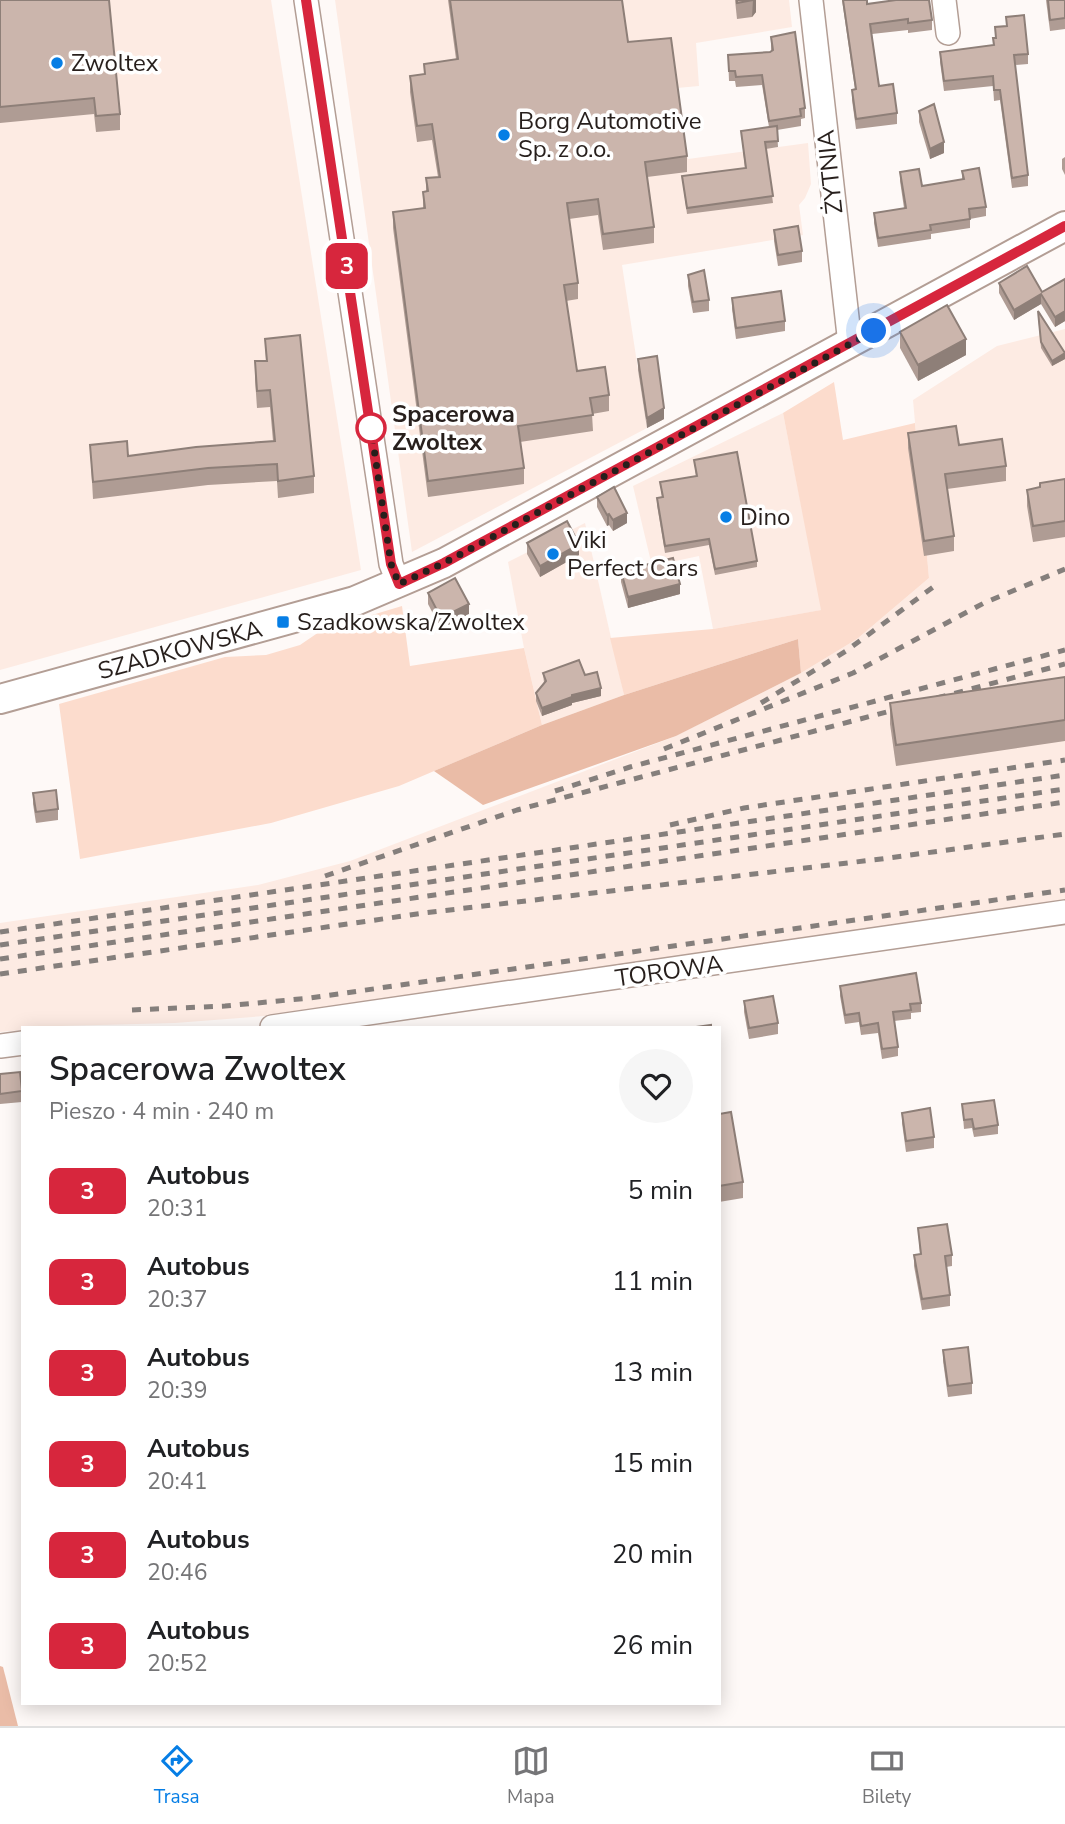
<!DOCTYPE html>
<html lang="pl">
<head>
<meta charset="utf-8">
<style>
	body { margin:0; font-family:"Nunito Sans",sans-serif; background:#f6f6f6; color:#202124; height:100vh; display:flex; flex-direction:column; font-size:26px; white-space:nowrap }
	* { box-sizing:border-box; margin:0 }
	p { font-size:23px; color:#757577 }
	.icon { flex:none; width:38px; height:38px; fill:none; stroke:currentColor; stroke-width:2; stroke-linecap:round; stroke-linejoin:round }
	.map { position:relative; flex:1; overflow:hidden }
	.sheet { position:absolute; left:21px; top:1026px; width:700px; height:679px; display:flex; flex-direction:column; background:#fff; border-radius:0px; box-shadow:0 4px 18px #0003 }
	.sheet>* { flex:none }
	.badge { padding:0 14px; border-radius:10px; font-size:24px; line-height:46px }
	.you { position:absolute; width:35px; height:35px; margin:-18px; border:5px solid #fff; border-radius:50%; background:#1a73e8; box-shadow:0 0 0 10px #1a73e833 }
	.map>.badge { position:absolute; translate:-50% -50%; box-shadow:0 0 0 4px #fff }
	.round { display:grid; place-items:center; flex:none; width:74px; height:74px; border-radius:37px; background:#f6f6f6 }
	.headline { display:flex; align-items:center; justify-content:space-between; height:119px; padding:0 28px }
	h1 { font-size:33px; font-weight:600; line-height:52px }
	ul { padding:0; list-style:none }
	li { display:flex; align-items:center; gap:21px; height:91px; padding:0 28px }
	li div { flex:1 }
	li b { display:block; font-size:26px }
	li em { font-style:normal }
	li .badge { min-width:77px; font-weight:700; text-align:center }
	.tabs { display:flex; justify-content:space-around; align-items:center; height:98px; border-top:2px solid #e0e0e0; background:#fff; font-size:19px; color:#757577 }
	.tabs a { display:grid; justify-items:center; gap:4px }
	.tabs .on { color:#067ee5 }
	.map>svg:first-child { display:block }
	.built { fill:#fdebe3 }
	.green { fill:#fcdccd }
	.forest { fill:#eabca7 }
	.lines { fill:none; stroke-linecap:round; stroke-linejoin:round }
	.minor-casing { stroke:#b39e95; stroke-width:26 }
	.tertiary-casing { stroke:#b39e95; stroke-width:32 }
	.minor { stroke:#fff; stroke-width:23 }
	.tertiary { stroke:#fff; stroke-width:28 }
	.rail { stroke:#857f7c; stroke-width:5; stroke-dasharray:9 9; stroke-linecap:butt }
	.wall { fill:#af9c94 }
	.shaded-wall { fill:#8e7f78 }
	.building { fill:#cbb5ac; stroke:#8e7f78; stroke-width:2 }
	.line-casing { stroke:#fff; stroke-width:16 }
	.line { stroke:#d7263d; stroke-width:10 }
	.walk { stroke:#271f1c; stroke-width:7; stroke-dasharray:0 12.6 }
	.poi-dot { fill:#067ee5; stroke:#fff; stroke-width:2.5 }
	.stop-dot { fill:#fff; stroke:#d7263d; stroke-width:3.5 }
	.labels { text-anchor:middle; stroke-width:7; stroke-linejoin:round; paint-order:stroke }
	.poi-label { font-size:24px; fill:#271f1c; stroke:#fff; text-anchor:start }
	.street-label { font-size:24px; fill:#271f1c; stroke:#fff }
	.stop-label { font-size:24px; font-weight:bold; fill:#271f1c; stroke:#fff; text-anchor:start }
</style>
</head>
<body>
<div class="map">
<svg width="1065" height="1726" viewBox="0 0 1065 1726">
	<rect width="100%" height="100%" fill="#fef9f7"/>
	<g class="built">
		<path d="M0,0H271L361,570L0,670Z"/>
		<path d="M335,0H789L792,27L696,43L699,86L677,88L688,159L808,143L811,184L805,198L799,205L803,235L622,265L647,428L412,552Z"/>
		<path d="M1065,329V902L278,1015L175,1023L23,1027V1030L0,1032V923L258,885L350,861L676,736L801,673L857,639L929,578L913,400L997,346Z"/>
		<path d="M783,413L822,610L713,629L699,556L652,566L633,486Z"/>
		<path d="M585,523L624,695L542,725L524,648L508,562Z"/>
	</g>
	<g class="green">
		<path d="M834,382L843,440L915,423L929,578L857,639L801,673L798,639L624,695L610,638L713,629L821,610L783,413Z"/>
		<path d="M402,606L410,666L524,648L542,725L399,786L271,823L80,859L59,704L225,657L266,655L300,645L322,630Z"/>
	</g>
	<g class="forest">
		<path d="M798,639L801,673L676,736L483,805L434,771L542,725L624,695Z"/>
		<path d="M0,1666L3,1667L18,1726H0Z"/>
	</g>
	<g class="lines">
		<defs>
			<g id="minor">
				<path d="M306,0L391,564L399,584"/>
				<path d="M811,0L850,344"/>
				<path d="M944,0L948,33"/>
				<path d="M272,1027L1065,912"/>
				<path d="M0,1046L23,1043"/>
			</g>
			<path id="tertiary" d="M0,699L355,601L444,563L1065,226"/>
		</defs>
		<use href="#minor" class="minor-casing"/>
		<use href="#tertiary" class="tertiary-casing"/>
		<use href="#minor" class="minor"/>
		<use href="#tertiary" class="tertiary"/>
		<g class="rail">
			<path d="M937,698L1065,664"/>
			<path d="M761,703L846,651L936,585"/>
			<path d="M664,749L853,673L984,603L1065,569"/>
			<path d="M555,791L630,767L1065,650"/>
			<path d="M670,825L744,808L1065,760"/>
			<path d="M325,876L517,810L909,706"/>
			<path d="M0,932L1065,775"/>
			<path d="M0,945L1065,789"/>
			<path d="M0,959L1065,802"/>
			<path d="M0,974L424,913L881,859L1065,834"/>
			<path d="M132,1010L225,1006L310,998L1065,890"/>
		</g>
	</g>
	<g class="wall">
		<path d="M0,0L120,114V130L96,132L94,114L0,123Z"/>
		<path d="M448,0H622L628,42L687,156V172L647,177L654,227V243L603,250L598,215L569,219L578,283V299L566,301L577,371L609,395V411L592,414L593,431L520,442L524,468V484L428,497L393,228V212L423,209V192H426V178L438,177L432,140L417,142L410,92V76L424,74V64L456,59Z"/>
		<path d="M735,0H756V12L752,17L737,19Z"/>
		<path d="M842,0H867V4L932,20V30L908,33V30L872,34L879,86L897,113V124L856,129L852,100V90L855,89Z"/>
		<path d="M1046,0H1065V29L1050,31Z"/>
		<path d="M1006,17L1028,54V64L1015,65L1028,175V186L1012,188L1000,100L994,101L993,86L944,91L940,62V52L993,45V38H995V27L1006,26Z"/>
		<path d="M771,37L805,108V118L801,119V126L777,130L778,147L766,149L773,203L687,214L682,176L745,168L741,131L769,127L762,85L736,87L735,81H729L728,55L770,52L771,51Z"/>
		<path d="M919,111L944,153L930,159L919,122Z"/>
		<path d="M1065,157V175L1062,169V159Z"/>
		<path d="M962,171L986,207V216L970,219V228L931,234V239L878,247L874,223V213L904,208L900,181V172L922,186L962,179Z"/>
		<path d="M774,230L802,251V262L778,266L774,241Z"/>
		<path d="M688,275L709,300V311L693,313L688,286Z"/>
		<path d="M1065,279V321L1055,327L1041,304L1014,320L999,293V283L1042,292Z"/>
		<path d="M732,298L785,321V331L736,339L732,309Z"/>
		<path d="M1038,316L1065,359L1052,366L1041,348Z"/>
		<path d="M900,332L966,355L918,381L900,348Z"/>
		<path d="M265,339L314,476V493L278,498L277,481L208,485L93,499L90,445L128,456L273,441L270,407L257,408L255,379V361H266Z"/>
		<path d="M638,359L664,419L647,428L638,370Z"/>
		<path d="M908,433L959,445L1006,466V481L947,489L954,536V551L924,556L908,448Z"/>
		<path d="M694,460L757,561V567L715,575L709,545L665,553L657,505V498L662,497L660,482L696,476Z"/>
		<path d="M1065,479V537L1033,542L1027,506V490L1040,487V483Z"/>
		<path d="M597,497L627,523L613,531L609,525L607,526L597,507Z"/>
		<path d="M527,543L579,555L540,577L527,554Z"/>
		<path d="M621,571L680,594L628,608L621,582Z"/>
		<path d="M428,593L469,614L441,629L428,604Z"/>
		<path d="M543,673L585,675L601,696L572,703V705L542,716L536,701V693L544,683Z"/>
		<path d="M1065,677V741L896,766L890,724V703Z"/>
		<path d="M33,793L58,809V820L36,823L33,804Z"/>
		<path d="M840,986L921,1003V1012L911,1013V1019L894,1021L898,1047V1056L882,1059L878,1033L861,1035L859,1022L845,1024L840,996Z"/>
		<path d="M744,1001L778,1023V1034L749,1039L744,1012Z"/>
		<path d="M0,1074L22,1091V1102L0,1104Z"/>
		<path d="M962,1104L998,1125V1134L974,1137L972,1128L964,1129Z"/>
		<path d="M902,1113L934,1137V1148L906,1152L902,1123Z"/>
		<path d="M719,1114L743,1182V1198L719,1202Z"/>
		<path d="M918,1228L952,1255V1266L946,1267L950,1295V1306L922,1310L914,1266V1255L920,1254Z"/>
		<path d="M943,1350L972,1383V1394L948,1397L943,1361Z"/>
	</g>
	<g class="shaded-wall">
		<path d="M753,0H756V12L752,17Z"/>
		<path d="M944,142V153L930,159V149Z"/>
		<path d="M1041,294V304L1014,320V310Z"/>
		<path d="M1065,311V321L1055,327V317Z"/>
		<path d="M966,339V355L918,381V365Z"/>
		<path d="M1065,353V359L1052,366V361Z"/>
		<path d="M664,408V419L647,428V418Z"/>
		<path d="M627,513V523L613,531V520Z"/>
		<path d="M609,514V525L607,526V515Z"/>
		<path d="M579,544V555L540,577V566Z"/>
		<path d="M680,584V594L628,608V597Z"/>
		<path d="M469,604V614L441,629V618Z"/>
		<path d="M601,688V696L572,703V705L542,716V708L572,695Z"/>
	</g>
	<g class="building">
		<path d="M0,0H109L120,114L96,116L94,98L0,107Z"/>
		<path d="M450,0H622L628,42L671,38L687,156L645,162L654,227L603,234L598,199L567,203L578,283L564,285L577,371L605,367L609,395L590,398L593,415L518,426L524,468L428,481L393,212L425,208L423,192L428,191L426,178L440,177L432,124L417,126L410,76L425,74L424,64L458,59Z"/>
		<path d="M737,0H753L737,3Z"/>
		<path d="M843,0H867V4L896,0H929L932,20L908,23V19L870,24L879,86L893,84L897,113L856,119L852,90L856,89Z"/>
		<path d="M1048,0H1065V18L1050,20Z"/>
		<path d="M1024,15L1028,54L1014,55L1028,175L1012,178L1000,90H994L993,76L944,81L940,52L994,45L993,38H996L995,27L1007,26L1006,17Z"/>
		<path d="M795,32L805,108L800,109L801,116L769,121L762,75L736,77L735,71H729L728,55L770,52L773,50L771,37Z"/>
		<path d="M934,104L944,142L930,149L919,111Z"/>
		<path d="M777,126L778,141L765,142L773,196L687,208L682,176L746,168L741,131Z"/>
		<path d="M979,168L986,207L969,209L970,219L930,225L931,230L878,238L874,213L906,208L900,172L919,169L922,186L964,179L962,171Z"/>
		<path d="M798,226L802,251L778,255L774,230Z"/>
		<path d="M1027,266L1042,292L1065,279V311L1055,317L1041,294L1014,310L999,283Z"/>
		<path d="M704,270L709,300L693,302L688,275Z"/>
		<path d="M781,291L785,321L736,328L732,298Z"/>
		<path d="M947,305L966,339L918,365L900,332Z"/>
		<path d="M1038,311L1065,353L1052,361L1041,342Z"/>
		<path d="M300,335L314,476L278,481L277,464L208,468L93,482L90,445L127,441L128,456L196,447L275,441L270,390L257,391L255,361H267L265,339Z"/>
		<path d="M657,356L664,408L647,418L638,359Z"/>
		<path d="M956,426L959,445L1002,439L1006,466L945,474L954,536L924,541L908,433Z"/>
		<path d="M737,452L757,561L715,569L709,539L665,546L657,498L663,497L660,482L697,476L694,460Z"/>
		<path d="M1065,479V521L1033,526L1027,490L1040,487V483Z"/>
		<path d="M614,487L627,513L613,520L609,514L607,515L597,497Z"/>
		<path d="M567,521L579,544L540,566L527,543Z"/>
		<path d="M673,558L680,584L628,597L621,571Z"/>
		<path d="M455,578L469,604L441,618L428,593Z"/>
		<path d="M579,660L585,675L597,672L601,688L572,695V697L542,708L536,693L546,681L543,673Z"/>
		<path d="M1065,677V720L896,745L890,703Z"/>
		<path d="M56,790L58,809L36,812L33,793Z"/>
		<path d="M916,973L921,1003L910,1004L911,1010L893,1012L898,1047L882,1049L878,1023L861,1026L859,1013L845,1015L840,986Z"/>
		<path d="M773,996L778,1023L749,1028L744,1001Z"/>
		<path d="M711,1025V1027H696Z"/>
		<path d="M20,1072L22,1091L0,1094V1074Z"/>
		<path d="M994,1100L998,1125L974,1129L972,1119L964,1120L962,1104Z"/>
		<path d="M930,1108L934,1137L906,1141L902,1113Z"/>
		<path d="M731,1112L743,1182L719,1186V1114Z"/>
		<path d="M947,1224L952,1255L945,1256L950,1295L922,1299L914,1255L921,1254L918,1228Z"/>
		<path d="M968,1347L972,1383L948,1386L943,1350Z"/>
	</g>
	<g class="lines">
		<defs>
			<path id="line" d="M306,0L391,564L399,584L444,563L1065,226"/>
		</defs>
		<use href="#line" class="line-casing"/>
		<use href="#line" class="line"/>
		<path class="walk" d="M371,428L391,564L399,584L444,563L874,331"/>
	</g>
	<g class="poi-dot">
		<circle cx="57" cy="63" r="7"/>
		<circle cx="504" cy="135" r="7"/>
		<circle cx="726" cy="517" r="7"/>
		<circle cx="553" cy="554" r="7"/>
		<rect x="276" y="615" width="14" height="14" rx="3.5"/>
	</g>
	<circle class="stop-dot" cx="371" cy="428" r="14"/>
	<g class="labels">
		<g class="poi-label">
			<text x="71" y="71">Zwoltex</text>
			<text x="518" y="129">Borg Automotive<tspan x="518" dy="28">Sp. z o.o.</tspan></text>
			<text x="740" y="525">Dino</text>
			<text x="567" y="548">Viki<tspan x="567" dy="28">Perfect Cars</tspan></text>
			<text x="297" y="630">Szadkowska/Zwoltex</text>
		</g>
		<g class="street-label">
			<text transform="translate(830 172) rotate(-96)" y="8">ŻYTNIA</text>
			<text transform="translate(180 650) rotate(-15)" y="8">SZADKOWSKA</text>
			<text transform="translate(669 971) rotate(-8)" y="8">TOROWA</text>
		</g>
		<g class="stop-label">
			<text x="392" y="422">Spacerowa<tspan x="392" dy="28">Zwoltex</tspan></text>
		</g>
	</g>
</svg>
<div class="you" style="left:874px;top:331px"></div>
<b class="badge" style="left:347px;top:266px;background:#d7263d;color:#fff">3</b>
<section class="sheet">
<div class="headline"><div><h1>Spacerowa Zwoltex</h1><p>Pieszo · 4 min · 240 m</p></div><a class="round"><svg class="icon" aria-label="heart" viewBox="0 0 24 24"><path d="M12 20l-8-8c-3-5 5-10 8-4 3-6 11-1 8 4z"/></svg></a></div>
<ul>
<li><span class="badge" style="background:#d7263d;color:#fff">3</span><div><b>Autobus</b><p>20:31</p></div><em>5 min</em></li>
<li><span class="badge" style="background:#d7263d;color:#fff">3</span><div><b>Autobus</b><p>20:37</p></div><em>11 min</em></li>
<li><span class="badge" style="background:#d7263d;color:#fff">3</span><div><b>Autobus</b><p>20:39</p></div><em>13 min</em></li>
<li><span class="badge" style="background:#d7263d;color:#fff">3</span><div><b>Autobus</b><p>20:41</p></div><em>15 min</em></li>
<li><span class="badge" style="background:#d7263d;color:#fff">3</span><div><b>Autobus</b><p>20:46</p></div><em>20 min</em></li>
<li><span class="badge" style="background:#d7263d;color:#fff">3</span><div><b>Autobus</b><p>20:52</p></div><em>26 min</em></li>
</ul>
</section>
</div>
<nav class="tabs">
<a class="on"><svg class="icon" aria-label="directions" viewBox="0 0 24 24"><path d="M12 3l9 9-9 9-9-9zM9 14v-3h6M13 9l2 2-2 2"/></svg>Trasa</a>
<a><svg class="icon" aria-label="map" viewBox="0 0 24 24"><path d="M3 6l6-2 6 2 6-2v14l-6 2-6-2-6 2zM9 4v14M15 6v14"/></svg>Mapa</a>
<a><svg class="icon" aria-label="tickets" viewBox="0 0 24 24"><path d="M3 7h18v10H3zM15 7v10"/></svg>Bilety</a>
</nav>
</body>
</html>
